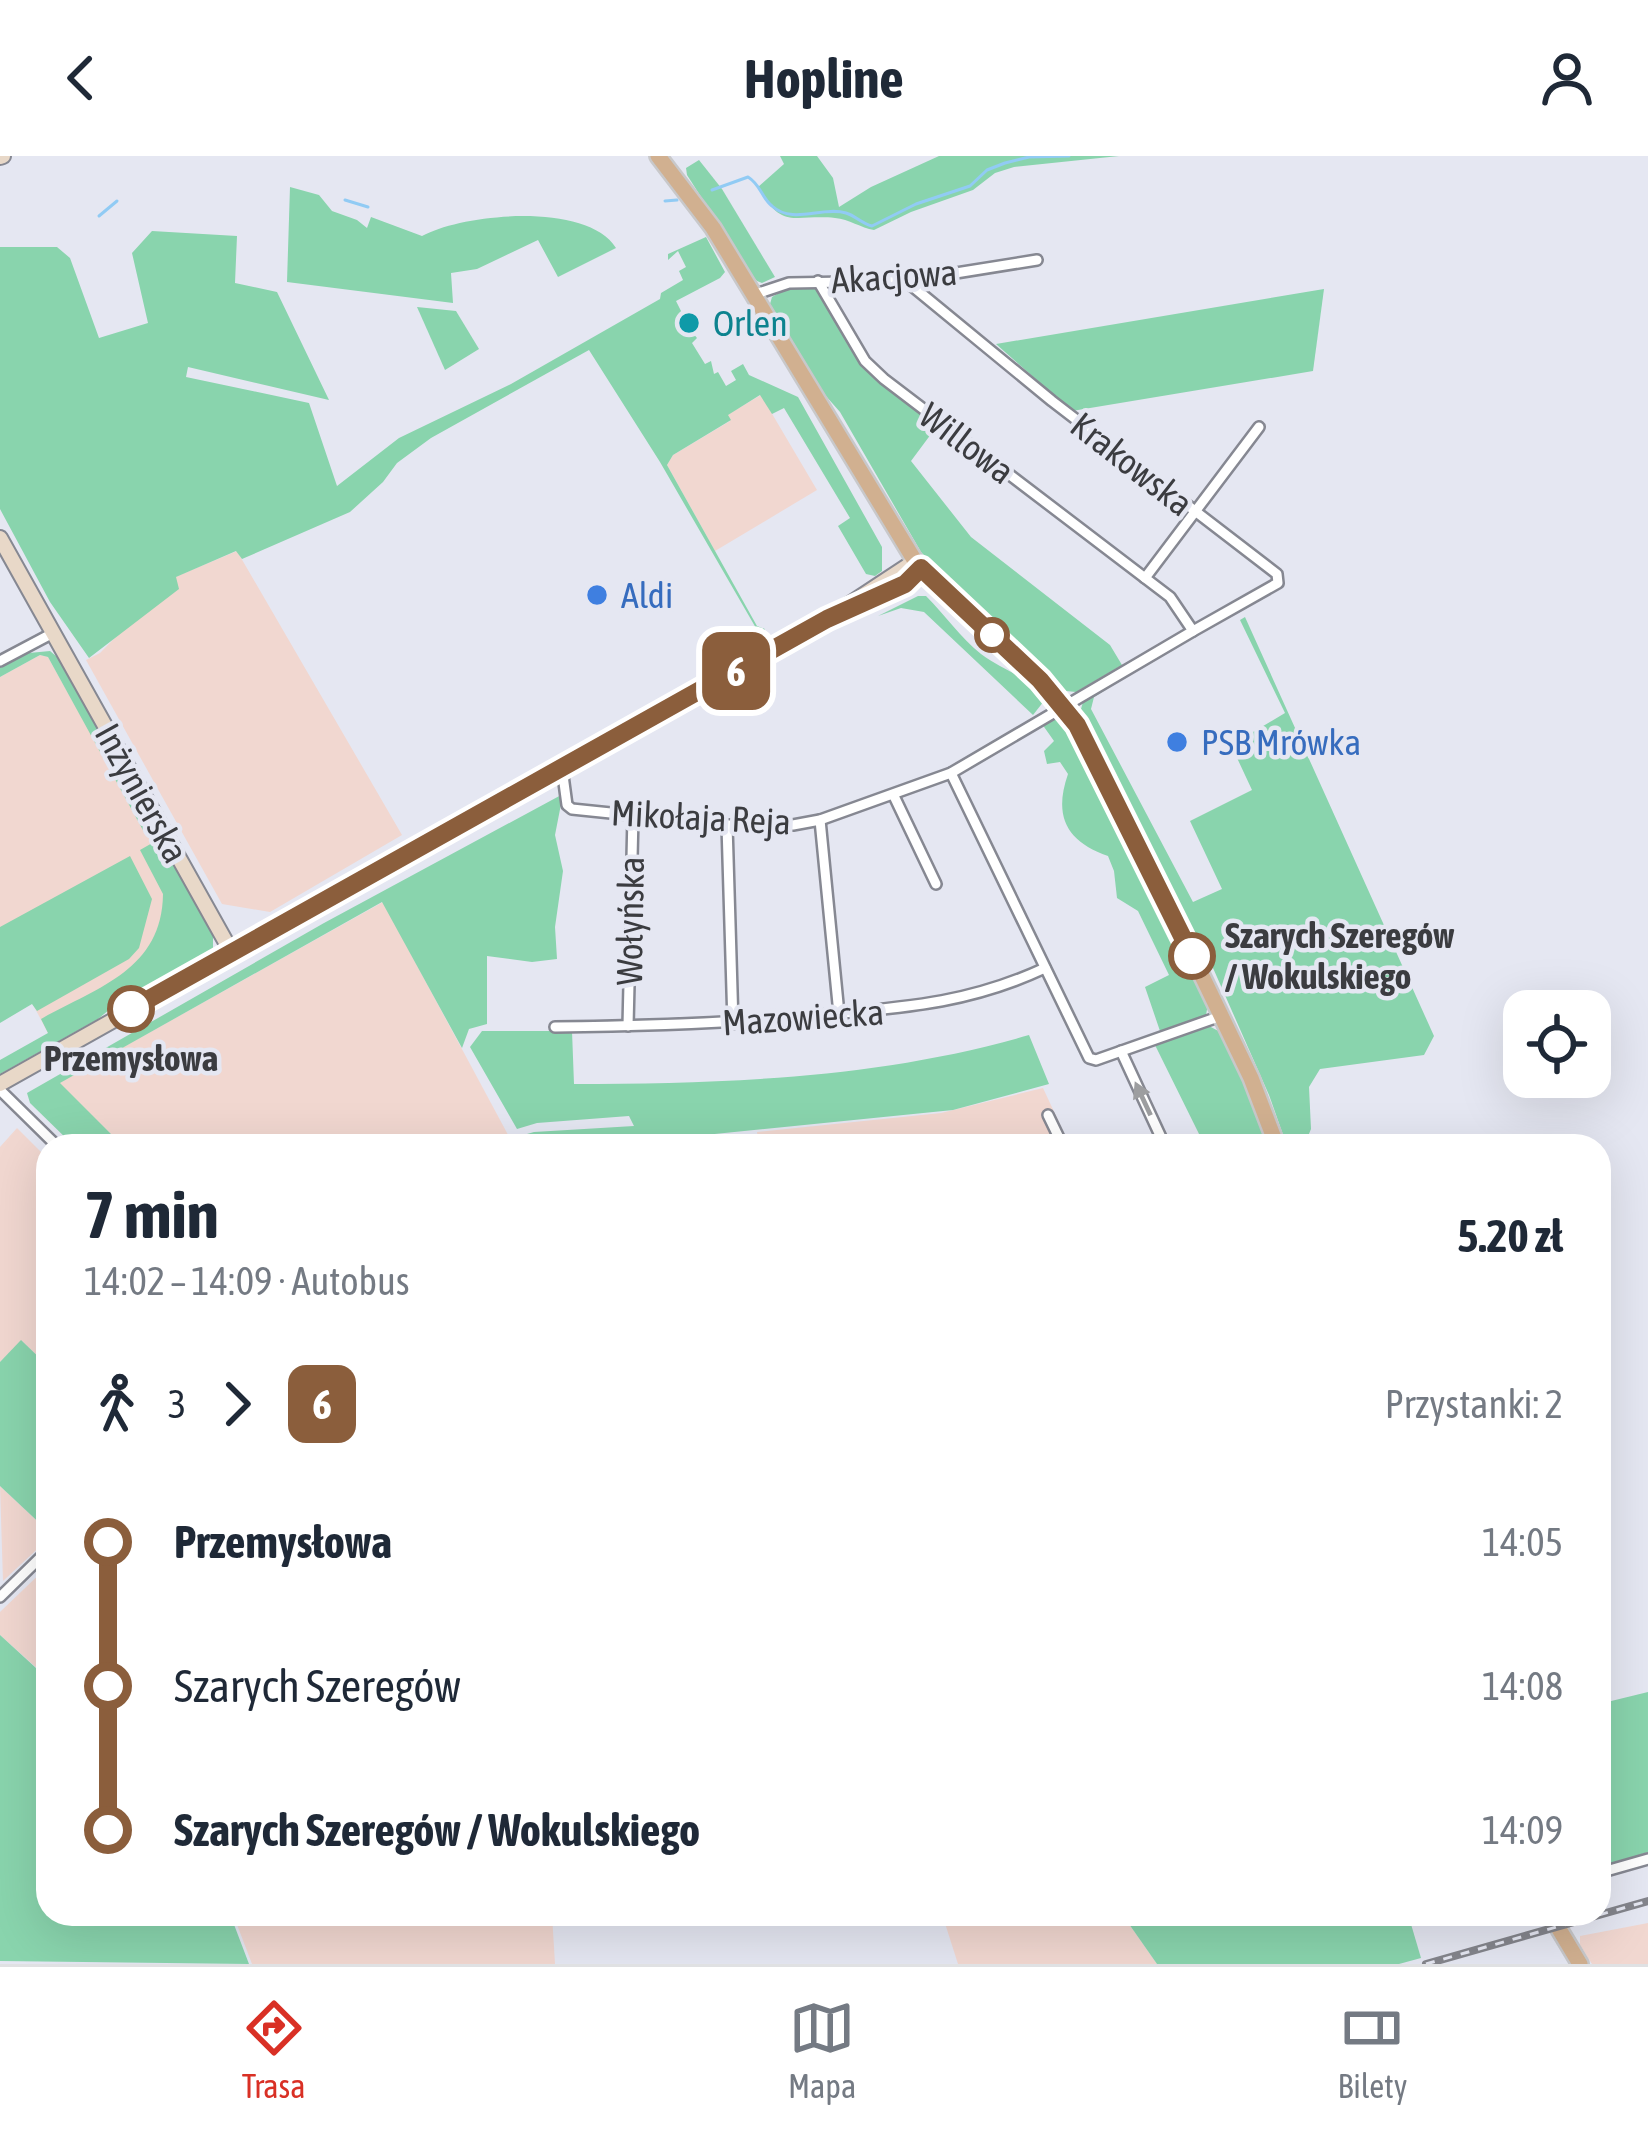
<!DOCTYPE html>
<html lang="pl">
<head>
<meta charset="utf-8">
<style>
	body { margin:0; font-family:"Asap Condensed",sans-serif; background:#f2f2f3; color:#1f2937; height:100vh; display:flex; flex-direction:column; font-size:45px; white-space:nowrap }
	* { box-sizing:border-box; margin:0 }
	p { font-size:39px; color:#747a83 }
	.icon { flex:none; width:66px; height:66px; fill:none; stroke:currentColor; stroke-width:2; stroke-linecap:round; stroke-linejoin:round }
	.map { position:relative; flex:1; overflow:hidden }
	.sheet { position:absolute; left:36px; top:978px; width:1575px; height:792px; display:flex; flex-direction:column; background:#fff; border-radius:36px; box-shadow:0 12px 48px #0002 }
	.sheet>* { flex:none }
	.badge { padding:0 24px; border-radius:18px; font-size:42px; line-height:78px }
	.controls { position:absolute; left:1503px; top:834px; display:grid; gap:24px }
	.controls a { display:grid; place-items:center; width:108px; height:108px; border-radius:24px; background:#fff; box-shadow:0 12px 48px #0002; font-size:60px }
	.map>.badge { position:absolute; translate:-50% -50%; box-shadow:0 0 0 6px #fff }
	.legs { display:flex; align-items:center; gap:18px; height:132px; padding:0 48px; font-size:39px }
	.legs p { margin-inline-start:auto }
	.head { display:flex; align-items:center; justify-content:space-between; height:204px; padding:0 48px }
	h1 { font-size:66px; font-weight:700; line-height:90px }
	ul { padding:0 48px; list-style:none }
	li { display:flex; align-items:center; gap:42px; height:144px; font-size:45px }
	li i { display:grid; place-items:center; width:18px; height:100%; margin:0 15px; background:currentColor }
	li i::after { content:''; width:30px; height:30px; margin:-15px; border:9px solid; border-radius:50%; background:#fff }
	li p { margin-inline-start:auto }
	li:first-child i { background:linear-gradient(#0000 50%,currentColor 0) }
	li:last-child i { background:linear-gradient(currentColor 50%,#0000 0) }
	header { display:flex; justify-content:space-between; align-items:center; height:156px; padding:0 48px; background:#fff; font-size:54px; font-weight:700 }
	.tab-bar { display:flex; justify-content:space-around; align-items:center; height:168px; border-top:3px solid #e0e1e3; background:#fff; font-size:33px; color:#747a83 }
	.tab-bar a { display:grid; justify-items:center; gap:6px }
	.tab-bar .on { color:#d93025 }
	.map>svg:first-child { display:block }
	.industrial { fill:#f1d7d0 }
	.green { fill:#89d4ad }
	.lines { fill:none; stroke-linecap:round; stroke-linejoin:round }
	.stream { stroke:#91cbf4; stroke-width:3 }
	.street-casing { stroke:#868892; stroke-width:14 }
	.secondary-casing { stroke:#868892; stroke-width:18 }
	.primary-casing { stroke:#c8c8ca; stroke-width:20 }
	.street { stroke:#fff; stroke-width:9 }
	.secondary { stroke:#e8d8c8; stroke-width:14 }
	.primary { stroke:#d1b090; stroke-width:15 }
	.rail-casing { stroke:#84858c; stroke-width:8 }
	.rail { stroke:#e5e7f2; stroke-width:3; stroke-dasharray:9; stroke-linecap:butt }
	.oneway { fill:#9d9ea0 }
	.line-1-casing { stroke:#fff; stroke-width:27 }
	.line-1 { stroke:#8b5e3c; stroke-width:18 }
	.culture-dot { fill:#0f9aa8; stroke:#e5e7f2; stroke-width:4.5 }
	.shop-dot { fill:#3f7fe0; stroke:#e5e7f2; stroke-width:4.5 }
	.stop-1-dot { fill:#fff; stroke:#8b5e3c; stroke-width:6 }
	.labels { text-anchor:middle; stroke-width:9; stroke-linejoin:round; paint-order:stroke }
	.street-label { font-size:36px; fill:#3b3c40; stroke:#e5e7f2 }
	.culture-label { font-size:36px; fill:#0d838f; stroke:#e5e7f2; text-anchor:start }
	.shop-label { font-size:36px; fill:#366cbe; stroke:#e5e7f2; text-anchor:start }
	.stop-label { font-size:36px; font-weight:bold; fill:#3b3c40; stroke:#e5e7f2; text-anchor:start }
</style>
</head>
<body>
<header><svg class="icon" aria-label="back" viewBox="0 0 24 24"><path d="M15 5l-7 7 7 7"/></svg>Hopline<svg class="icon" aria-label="person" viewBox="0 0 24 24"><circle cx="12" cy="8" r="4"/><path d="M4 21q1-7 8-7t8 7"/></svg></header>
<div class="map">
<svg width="1648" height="1808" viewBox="0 0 1648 1808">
	<rect width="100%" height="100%" fill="#e5e7f2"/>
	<g class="industrial">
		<path d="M761,239L817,334L715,395L667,309L673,299L730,265L727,259Z"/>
		<path d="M237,395L402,679L270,756L222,748L86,504L100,497L175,421Z"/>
		<path d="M40,499L48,501L152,687L182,802L48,877L0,786V521Z"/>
		<path d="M383,746L514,990H123L59,927Z"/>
		<path d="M1043,932L1070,990H759L757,976L941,957Z"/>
		<path d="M17,972L48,1003V1210L22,1185L0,1206V991Z"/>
		<path d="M0,1330L48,1375V1383L3,1425Z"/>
		<path d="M48,1410V1522L0,1479V1456Z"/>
		<path d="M233,1758H552L555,1808H252Z"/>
		<path d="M942,1758H1122L1157,1808H958Z"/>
		<path d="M1648,1767V1808H1592L1580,1789V1780Z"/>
	</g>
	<g class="green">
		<path d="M780,0H817L833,22L839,51L871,31L939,0H1119L1014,11L995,17L973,34L911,56L874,74C861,72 849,63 835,62C795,58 782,75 758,31L784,8Z"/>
		<path d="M699,4L722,33L775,121L762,127L757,125L749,116L687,19L686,12Z"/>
		<path d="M290,31L319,39L332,55L357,64L367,72L371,61L422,80C464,57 587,46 616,92L558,121L538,84L477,113L451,117L453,147L287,126Z"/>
		<path d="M152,75L237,80L235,127L277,136L329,244L188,211L186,221L309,247L337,330L399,282L511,228L660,143L661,137L683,124L679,115L686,111L678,95L668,104V98L706,81L725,116L720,122L676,145L683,159L680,162L697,182L692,187L705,208L711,205L714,218L718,216L726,230L736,224L731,215L743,208L749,219L798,241L882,391V415L875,420L866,418L838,370L850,362L784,252L772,258L760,239L728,259L731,264L673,299L667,309L757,470L765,473L760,479L660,306L589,194L431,282L397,307L383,326L350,356L242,403L236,395L176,421L179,433L89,502L50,446L0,353V91H57L70,102L99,182L148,167L132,97Z"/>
		<path d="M816,132L864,211L937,270L911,305L971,381L1110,489L1122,509L1076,536L1066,535L955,433L921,396L840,256L825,239L770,148L772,141L786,133Z"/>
		<path d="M1324,133L1313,215L1072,255L996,188Z"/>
		<path d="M417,151L456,155L479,193L445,214Z"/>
		<path d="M918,440H926C945,459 960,481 981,498C1003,515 1029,519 1044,545L1033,559L924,456L901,452L878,460Z"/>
		<path d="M1245,461L1434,880L1424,899L1320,913L1309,931L1311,973L1304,990H1287L1269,939L1202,787L1184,766L1079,560L1083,546L1107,533L1094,541L1091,553L1193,746L1222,733L1190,665L1252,634L1231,589L1285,557L1240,464Z"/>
		<path d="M50,495L63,506L154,670L144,676L48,501L40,499L0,521V512L29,497Z"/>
		<path d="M1060,562L1106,638L1208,848L1206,859L1160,875L1145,831L1169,819L1138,755L1117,742L1114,715L1108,700C1067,686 1053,661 1068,618L1060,606L1047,608L1044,595L1054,585L1042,568Z"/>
		<path d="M563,638L555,679L563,715L555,771L557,803L532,806L487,800V868L469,873L462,892L382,746L60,927L123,990H74L30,947L27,937L324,767Z"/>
		<path d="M161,682L213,772V792L200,806L162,828L121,844L98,863L0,918V904L48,877L41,863C98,831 162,814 163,738L140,694Z"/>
		<path d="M130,700L152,743L139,792L129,803L37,855L32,848L0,867V771Z"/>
		<path d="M1209,870L1222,877L1262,967V981L1254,990H1179L1201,982L1155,889Z"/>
		<path d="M482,875H572L574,928C727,928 881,922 1029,879L1049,928L953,954L685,981V990H526L520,980L534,976L634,970L629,960L537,967L517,973L470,891Z"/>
		<path d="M21,1184L48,1210V1375L0,1330V1206Z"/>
		<path d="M0,1479L48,1523V1758H230L249,1808L0,1805Z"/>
		<path d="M1648,1536V1696L1599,1712V1548Z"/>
		<path d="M1122,1758H1408L1421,1802L1399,1808H1157Z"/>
	</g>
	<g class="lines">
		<g class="stream">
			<path d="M712,34L748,21C761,29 761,41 772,50C793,69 822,50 846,57C856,60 861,67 872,70L916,48L970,30L987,14L1005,7L1029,1L1069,0"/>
			<path d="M345,44L368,51"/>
			<path d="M665,45L677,44"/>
			<path d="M99,60L117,45"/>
		</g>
		<defs>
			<g id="street">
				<path d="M818,125L865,205L884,223L1170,441L1193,475L1278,427L1277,418L1052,245L906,125"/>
				<path d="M753,139L789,127L906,125L1037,104"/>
				<path d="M1145,422L1259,271"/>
				<path d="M0,505L53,477"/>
				<path d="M562,612L567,649L572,653L727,669H793L820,664L951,617L1193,475"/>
				<path d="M951,617L1089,902L1096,904L1221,860"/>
				<path d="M894,640L936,728"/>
				<path d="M820,664L839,858"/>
				<path d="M727,669L733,868"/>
				<path d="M628,870L633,660"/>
				<path d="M555,871C647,870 739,867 831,858C910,851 972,846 1045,812"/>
				<path d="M1121,895L1165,990"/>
				<path d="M0,934L57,990"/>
				<path d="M1048,959L1063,990"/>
				<path d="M0,1441L48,1394"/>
				<path d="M1599,1717L1648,1703"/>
			</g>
			<g id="secondary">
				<path d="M0,1L3,0"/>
				<path d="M0,382L232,797"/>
				<path d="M843,457L905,428L921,413"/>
				<path d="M0,928L827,463L915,405"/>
			</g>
			<g id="primary">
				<path d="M658,0L713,72L915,405L1040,524L1077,569L1106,620L1251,922L1277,990"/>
				<path d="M1550,1758L1580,1808"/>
			</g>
		</defs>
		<use href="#street" class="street-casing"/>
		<use href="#secondary" class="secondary-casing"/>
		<use href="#primary" class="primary-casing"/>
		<use href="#street" class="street"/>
		<use href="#secondary" class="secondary"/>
		<use href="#primary" class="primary"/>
		<defs>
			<path id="rail" d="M1426,1808L1648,1745"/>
		</defs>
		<use href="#rail" class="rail-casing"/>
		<use href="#rail" class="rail"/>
	</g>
	<defs><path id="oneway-solid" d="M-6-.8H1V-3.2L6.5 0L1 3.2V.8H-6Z" transform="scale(3)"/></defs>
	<use class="oneway" href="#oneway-solid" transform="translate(1143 943) rotate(-115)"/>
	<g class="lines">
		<defs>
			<path id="line-1" d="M131,853L827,463L905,428L921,412L1040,524L1077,569L1192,800"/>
		</defs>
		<use href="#line-1" class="line-1-casing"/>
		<use href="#line-1" class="line-1"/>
	</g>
	<circle class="culture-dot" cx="689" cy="167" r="12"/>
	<g class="shop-dot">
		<circle cx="597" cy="439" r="12"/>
		<circle cx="1177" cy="586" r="12"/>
	</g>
	<g class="stop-1-dot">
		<circle cx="992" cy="479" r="15"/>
		<circle cx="1192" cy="800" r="21"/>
		<circle cx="131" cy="853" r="21"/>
	</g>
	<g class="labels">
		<g class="street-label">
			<text transform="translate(894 120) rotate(-4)" y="13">Akacjowa</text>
			<text transform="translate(967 287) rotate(37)" y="13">Willowa</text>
			<text transform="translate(1132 308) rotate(38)" y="13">Krakowska</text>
			<text transform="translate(142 637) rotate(61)" y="13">Inżynierska</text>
			<text transform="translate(701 661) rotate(3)" y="13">Mikołaja Reja</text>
			<text transform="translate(630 765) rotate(-89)" y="13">Wołyńska</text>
			<text transform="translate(803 861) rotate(-4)" y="13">Mazowiecka</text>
		</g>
		<g class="culture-label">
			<text x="713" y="180">Orlen</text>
		</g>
		<g class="shop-label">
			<text x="621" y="452">Aldi</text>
			<text x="1201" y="599">PSB Mrówka</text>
		</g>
		<g class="stop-label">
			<text x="1225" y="792">Szarych Szeregów<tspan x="1225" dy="41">/ Wokulskiego</tspan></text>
			<text x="131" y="915" text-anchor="middle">Przemysłowa</text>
		</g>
	</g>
</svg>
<div class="controls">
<a><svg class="icon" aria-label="locate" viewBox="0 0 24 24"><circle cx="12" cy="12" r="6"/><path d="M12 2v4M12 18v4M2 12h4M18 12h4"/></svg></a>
</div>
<b class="badge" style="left:736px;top:515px;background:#8b5e3c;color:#fff">6</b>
<section class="sheet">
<div class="head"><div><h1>7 min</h1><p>14:02 – 14:09 · Autobus</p></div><b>5.20 zł</b></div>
<div class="legs"><svg class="icon" aria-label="walk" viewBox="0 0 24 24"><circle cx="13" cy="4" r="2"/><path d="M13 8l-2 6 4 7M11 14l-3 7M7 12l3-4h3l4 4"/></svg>3<svg class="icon" aria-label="forward" viewBox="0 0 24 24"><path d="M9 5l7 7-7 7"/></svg><b class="badge" style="background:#8b5e3c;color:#fff">6</b><p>Przystanki: 2</p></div>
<ul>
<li><i style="color:#8b5e3c"></i><b>Przemysłowa</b><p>14:05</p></li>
<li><i style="color:#8b5e3c"></i><span>Szarych Szeregów</span><p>14:08</p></li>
<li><i style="color:#8b5e3c"></i><b>Szarych Szeregów / Wokulskiego</b><p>14:09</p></li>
</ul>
</section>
</div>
<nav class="tab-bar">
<a class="on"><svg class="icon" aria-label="directions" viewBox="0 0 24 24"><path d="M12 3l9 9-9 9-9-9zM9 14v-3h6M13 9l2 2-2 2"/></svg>Trasa</a>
<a><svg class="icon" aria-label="map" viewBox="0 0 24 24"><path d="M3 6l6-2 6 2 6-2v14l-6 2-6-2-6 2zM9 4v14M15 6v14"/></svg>Mapa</a>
<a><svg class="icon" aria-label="tickets" viewBox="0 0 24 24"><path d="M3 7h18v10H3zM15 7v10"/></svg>Bilety</a>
</nav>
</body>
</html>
